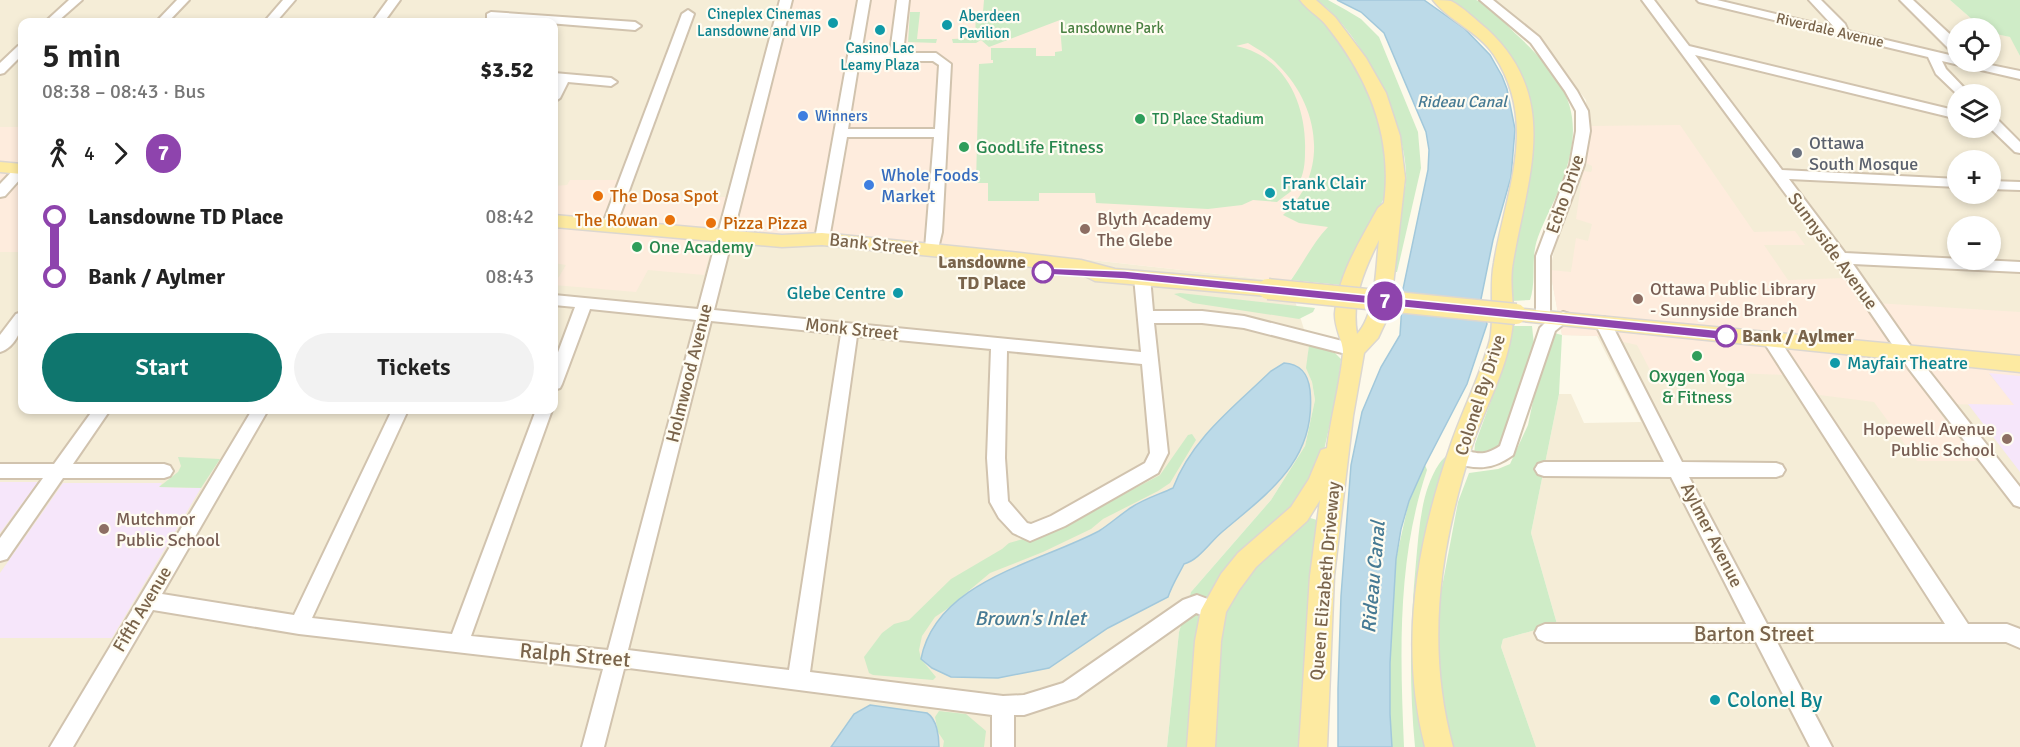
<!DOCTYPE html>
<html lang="en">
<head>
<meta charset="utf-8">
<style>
	body { margin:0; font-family:Signika,sans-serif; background:#f2f2f2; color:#222; height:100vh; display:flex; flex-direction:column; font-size:22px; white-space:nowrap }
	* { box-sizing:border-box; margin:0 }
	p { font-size:20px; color:#767676 }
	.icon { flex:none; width:33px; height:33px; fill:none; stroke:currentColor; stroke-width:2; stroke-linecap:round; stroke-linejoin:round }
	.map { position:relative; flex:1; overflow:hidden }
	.side { position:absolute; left:18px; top:18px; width:540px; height:396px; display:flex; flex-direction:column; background:#fff; border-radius:12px; box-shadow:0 3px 9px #0003 }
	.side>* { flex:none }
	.badge { padding:0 12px; border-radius:20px; font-size:21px; line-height:39px }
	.fabs { position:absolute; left:1947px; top:18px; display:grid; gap:12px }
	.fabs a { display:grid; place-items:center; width:54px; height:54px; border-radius:50%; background:#fff; box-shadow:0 3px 9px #0003; font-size:30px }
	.map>.badge { position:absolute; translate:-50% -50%; box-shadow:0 0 0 3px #fff }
	.legs { display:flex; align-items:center; gap:9px; height:66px; padding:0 24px; font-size:20px }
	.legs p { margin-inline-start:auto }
	.head { display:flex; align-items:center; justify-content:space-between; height:102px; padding:0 24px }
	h1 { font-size:33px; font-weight:600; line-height:45px }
	.cta { display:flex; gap:12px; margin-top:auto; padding:12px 24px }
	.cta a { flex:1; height:69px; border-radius:36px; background:#0f766e; color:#fff; font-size:24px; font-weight:600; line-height:69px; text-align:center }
	.cta a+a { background:#f2f2f2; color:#222 }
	ul { padding:0 24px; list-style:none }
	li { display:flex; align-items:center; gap:21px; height:60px; font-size:22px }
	li i { display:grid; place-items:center; width:9px; height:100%; margin:0 8px; background:currentColor }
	li i::after { content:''; width:15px; height:15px; margin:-8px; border:4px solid; border-radius:50%; background:#fff }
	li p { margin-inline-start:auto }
	li:first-child i { background:linear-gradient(#0000 50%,currentColor 0) }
	li:last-child i { background:linear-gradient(currentColor 50%,#0000 0) }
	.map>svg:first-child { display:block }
	.residential { fill:#f5edd7; fill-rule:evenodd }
	.commercial { fill:#feecdd }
	.education { fill:#f6e6fa }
	.green { fill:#cfecc7 }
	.water { fill:#bcdae8; stroke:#a2c8db; stroke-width:1.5 }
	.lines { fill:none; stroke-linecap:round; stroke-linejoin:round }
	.minor-casing { stroke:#d1c3ae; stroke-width:4 }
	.major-casing { stroke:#dcd7d0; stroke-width:3 }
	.minor { fill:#fff; fill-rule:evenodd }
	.major { fill:#fdeaa1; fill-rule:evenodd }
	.major-bridge-casing { stroke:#dcd7d0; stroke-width:23; stroke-linecap:butt }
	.major-bridge { stroke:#fdeaa1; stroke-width:20 }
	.line-1 { fill:#8e44ad; stroke:#fff; stroke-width:1.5 }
	.culture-dot { fill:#0f9aa8; stroke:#fffcf1; stroke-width:2 }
	.shop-dot { fill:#3f7fe0; stroke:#fffcf1; stroke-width:2 }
	.leisure-dot { fill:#2e9e5b; stroke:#fffcf1; stroke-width:2 }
	.worship-dot { fill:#6b7280; stroke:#fffcf1; stroke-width:2 }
	.food-dot { fill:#e8710a; stroke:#fffcf1; stroke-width:2 }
	.education-dot { fill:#8d6e63; stroke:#fffcf1; stroke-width:2 }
	.stop-1-dot { fill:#fff; stroke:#8e44ad; stroke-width:3 }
	.labels { text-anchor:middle; stroke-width:4.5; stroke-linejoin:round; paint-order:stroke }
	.far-culture-label { font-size:15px; fill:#0d838f; stroke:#fffcf1; text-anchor:end }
	.far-park-label { font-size:15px; fill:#4a8042; stroke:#fffcf1 }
	.far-street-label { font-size:15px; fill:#7a644b; stroke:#fffcf1 }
	.far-shop-label { font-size:15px; fill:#366cbe; stroke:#fffcf1; text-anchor:start }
	.far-leisure-label { font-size:15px; fill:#27864d; stroke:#fffcf1; text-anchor:start }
	.far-water-label { font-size:16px; font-style:italic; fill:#467a94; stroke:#fffcf1 }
	.worship-label { font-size:18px; fill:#5b616d; stroke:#fffcf1; text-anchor:start }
	.leisure-label { font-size:18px; fill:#27864d; stroke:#fffcf1; text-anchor:start }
	.shop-label { font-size:18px; fill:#366cbe; stroke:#fffcf1; text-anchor:start }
	.culture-label { font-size:18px; fill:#0d838f; stroke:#fffcf1; text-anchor:start }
	.street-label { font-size:18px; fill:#7a644b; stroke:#fffcf1 }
	.food-label { font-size:18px; fill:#c56008; stroke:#fffcf1; text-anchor:start }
	.education-label { font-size:18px; fill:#785e54; stroke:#fffcf1; text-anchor:start }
	.stop-label { font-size:18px; font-weight:bold; fill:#7a644b; stroke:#fffcf1; text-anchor:end }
	.water-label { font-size:20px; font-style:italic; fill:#467a94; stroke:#fffcf1 }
	.near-street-label { font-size:21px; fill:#7a644b; stroke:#fffcf1 }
	.near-culture-label { font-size:21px; fill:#0d838f; stroke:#fffcf1; text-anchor:start }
</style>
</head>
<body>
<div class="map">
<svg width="2020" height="747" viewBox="0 0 2020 747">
	<rect width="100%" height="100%" fill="#fdf9ea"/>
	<g class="residential">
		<path d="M0,0H793L736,231L947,244L1289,282L1309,345L1307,368L1312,382L1315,400L1305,446L1271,500L1191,592L1179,632L1167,747H0ZM22,22H554V410H22Z"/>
		<path d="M1493,0H1950L1982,28H1958V62H1990L1991,33L2011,37L2020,56V747H1536L1501,647L1503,639L1557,624L1531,533L1559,394H1571L1584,423L1641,422L1597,336L1562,335L1550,270L1556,242L1589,157L1586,100L1537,37ZM1958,94H1990V128H1958ZM1958,160H1990V194H1958ZM1958,226H1990V260H1958Z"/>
	</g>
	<g class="commercial">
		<path d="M793,0H1045L1302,41L1365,171L1319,244L1289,282L947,244L736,231Z"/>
		<path d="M1680,125L1754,232L1795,231L1805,245H1764L1788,280L1845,278L1859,302L2020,312V376L1989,374L2015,405L1933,404L1976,461H1917L1874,402L1796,392L1785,375L1650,370L1637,345L1597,336L1562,335L1550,270L1571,272L1576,238L1588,241L1592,224L1576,219L1583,171L1591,172L1592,170V166L1586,163L1589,126Z"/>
		<rect x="0" y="127" width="22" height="125"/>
		<path d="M570,180H631L626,195L726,197L704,275L648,270L636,292L554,285L566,265L554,263V186L567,185Z"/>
	</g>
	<g class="education">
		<path d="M1989,373L2020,376V472L1968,404L2014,405Z"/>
		<path d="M0,482H38L0,533Z"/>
		<path d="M63,483H162L159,487L201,488L112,638H0V573Z"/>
	</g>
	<g class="green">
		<path d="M984,0H1300C1353,41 1401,130 1384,198L1341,285L1291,280C1304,262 1312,244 1328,227L1299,223L1283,215C1330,174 1320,106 1278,65C1270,56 1259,50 1248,43L1236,46C1286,56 1307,106 1305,152C1305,163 1304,175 1298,184C1293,191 1284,196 1277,202L1253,200L1242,205L1208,209L1096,203L1095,193H1039V201H988V183H976L979,64L993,63V60H991V48H1036V56H1055V52L1062,51L1060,26L1064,24L1060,20L989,47L981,40L976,43H953L952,39L975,38L976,12H983Z"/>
		<path d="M1316,0H1328L1346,10L1361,19L1379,37L1418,132L1421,168L1397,272H1394C1395,255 1395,238 1398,221C1400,208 1405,194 1406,180C1409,128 1360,28 1316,0Z"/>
		<path d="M1448,0C1456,0 1468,0 1476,0C1491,4 1506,25 1517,35C1566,81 1587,112 1563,179C1556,199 1545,218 1538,237C1530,258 1537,280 1530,300L1512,301C1506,276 1516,249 1521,224C1535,165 1545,99 1504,48C1489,29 1467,14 1448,0Z"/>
		<path d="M1950,0H2020V56L2010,37L1991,33L1990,28H1982Z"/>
		<path d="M910,12H920L917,39H937L936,43L908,42Z"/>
		<path d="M1180,293L1315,308L1313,312L1299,319L1193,303L1174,294Z"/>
		<path d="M1512,326H1532L1534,345L1506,443L1489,455H1474L1475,444L1506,360Z"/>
		<path d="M1554,333L1562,335L1559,394L1531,533L1557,624L1503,639L1501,647L1536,747H1451L1437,686L1439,603L1458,502L1469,473L1498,469L1510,464L1528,425L1537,382Z"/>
		<path d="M1309,345L1335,353L1341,359L1338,387L1321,464L1286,518L1230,570L1196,747H1167L1179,632L1191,592L1271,500L1305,446L1315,400L1312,382L1306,368Z"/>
		<path d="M1192,434L1196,440L1170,483L1158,491L1103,519L1091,529L1043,552L990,573L947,609L935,617L922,636L919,650L921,659L936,677L933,680L873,675L869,673L864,657L882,633L894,624L909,620L951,579L1002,549L1009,543L1023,539L1031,540L1041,538L1160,475L1188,435Z"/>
		<path d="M1452,451L1414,630C1411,671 1419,707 1429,747H1415C1409,684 1410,625 1416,562C1419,530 1421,491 1439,464C1442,459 1447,455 1452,451Z"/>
		<path d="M178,457L220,459L201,488L159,487L178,472L181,466Z"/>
		<path d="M1425,465L1427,470C1397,559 1400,654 1404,747H1392L1390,717V663L1396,559L1409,501Z"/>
		<path d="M1307,517L1317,520L1318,527L1305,747H1209L1222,609L1238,581Z"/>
		<path d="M939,711L966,714L986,731L984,747H943L944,741L938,732L935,717Z"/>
	</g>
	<g class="water">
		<path d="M1337,0H1424L1465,29L1490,55L1502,76L1507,89L1515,129L1511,177L1493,240L1481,299L1487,324L1467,384L1425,465L1409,501L1401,529L1396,559L1390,663V714L1392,747H1338V689L1341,596L1351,465L1362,412L1381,367L1400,335L1403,289L1428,170L1429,150L1426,132L1384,33L1361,12Z"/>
		<path d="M1284,363C1301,364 1308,374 1310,390C1317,460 1269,492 1222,532C1210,542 1199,560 1184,564C1178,576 1172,585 1168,597L1108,628L1049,668L998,678L951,677L932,668L921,659C936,581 1039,563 1099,531C1110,524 1121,514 1132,507C1144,499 1160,494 1173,488C1192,438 1234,407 1271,371Z"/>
		<path d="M870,705L927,713C937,719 939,737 939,747H831L854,714Z"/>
	</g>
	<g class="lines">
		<defs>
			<g id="minor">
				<path d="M69,0H82L57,22H45Z"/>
				<path d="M177,0H189L168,22H156Z"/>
				<path d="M283,0H295L276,22H264Z"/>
				<path d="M388,0H400L384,22H372Z"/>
				<path d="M780,0H792L714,310L1141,352L1134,277L1142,272L1150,277L1153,311H1202L1244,316L1354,344L1360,346L1362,350L1360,354L1354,356L1244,328L1202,323H1154L1168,453L1158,473L1065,526L1030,541L1013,533L999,518L990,502L987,458L991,349L857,336L810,672L1003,696L1024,695L1063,683L1183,600L1197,595L1221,604L1224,610L1221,616L1214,619L1196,613L1076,698L1024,715H1014V747H992V715L629,668L624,669L604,747H582L603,669L299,634L153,610L73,747H50L252,410H268L162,594L294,615L392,410H408L312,618L452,634L536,410H552L471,636L608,650L696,320L590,309L562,384L560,388L554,390V363L575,307L554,305V295L698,309ZM711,321L841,334L789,670L628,650ZM1007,351L1142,364L1150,453L1145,463L1051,516L1031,524L1027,523L1008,501L1005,458Z"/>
				<path d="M858,0H870L861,53H890L897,0H909L903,53H936L951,64L942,232L937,253L932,254L925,249L934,137H847L829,239L822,244L815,239ZM859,61H933L939,65L935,129H848Z"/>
				<path d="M1480,0H1493L1539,37L1577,91L1588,111L1590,131L1584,165L1550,256V319L1563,312L1569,314L1571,318L1555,331L1513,455C1492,470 1476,470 1453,462L1450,457L1453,452C1472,446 1476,462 1500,446L1540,328L1548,320H1538L1536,316V256L1570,165L1576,131V111L1565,91L1531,43Z"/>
				<path d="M1642,0H1654L1689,46L1958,111V119L1695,55L1782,170L1958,179V187L1789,179L1845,253L2020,262V272L1853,264L1921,361L2020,487V507L2014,505L1909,369L1836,262Z"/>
				<path d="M1697,0H1717L1835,28L1809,0H1821L1845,24L1848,31L1958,57V62H1976L2020,71V79L1942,61L1946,69L1970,94L1958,95L1936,74L1928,57L1699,2Z"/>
				<path d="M1900,0H1913L1955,39L1958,55L1954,54Z"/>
				<path d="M688,10L694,14L616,226L614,229H604L602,226L682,14Z"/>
				<path d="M491,12L635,22L641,26L635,30L487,18V14Z"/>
				<path d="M22,45V55L4,73L0,74V63L18,46Z"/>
				<path d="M554,73L611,78L617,82L611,86L568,82L560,98L554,102Z"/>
				<path d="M1990,116L1995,117L2020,142V153L2015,152L1990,128Z"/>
				<path d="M22,165V177L5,196L0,197V184L17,166Z"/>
				<path d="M1990,181L2020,182V190L1990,189Z"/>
				<path d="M22,312C24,327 16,347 0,352V335L16,314Z"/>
				<path d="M1603,317L1609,319L1611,323L1682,462L1776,463L1782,465L1785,470L1782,475L1776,477H1689L1767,624H1945L1765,344L1763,340L1765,336H1777L1968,624H2007L2020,629V648L2006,642H1777L1832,747H1810L1756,642H1545L1538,639L1535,633L1538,627L1545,624H1746L1671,477L1544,476L1538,474L1535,469L1538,464L1544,462H1664L1595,323L1597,319Z"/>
				<path d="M93,410H110L73,464H164L170,466L173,471L170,476L164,478H63L7,559L0,561V538L43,478H0V464H54Z"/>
			</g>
			<g id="major">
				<path d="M1300,0H1316L1335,17L1366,58L1386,93L1400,136L1405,178L1390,312L1378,338L1364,353L1353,416L1334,576L1327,747H1299L1310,576L1320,500L1307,521L1256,567L1239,590L1226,612L1221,641L1215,747H1187L1195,641L1201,610L1221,574L1238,553L1291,507L1309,479L1321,450L1327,448C1331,416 1340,385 1343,353C1344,343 1334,328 1335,313C1338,275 1360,241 1378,208L1384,203C1393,136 1368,77 1326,25C1319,16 1307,10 1300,0ZM1379,240C1376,266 1376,315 1357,334C1351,300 1364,270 1379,240Z"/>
				<path d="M1433,0C1438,0 1446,0 1451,1C1463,7 1476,20 1487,29C1562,98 1527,178 1513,262C1510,277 1512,293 1513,308L2020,356V372L1513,320C1510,365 1486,404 1472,446C1440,546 1425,644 1453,747H1425C1399,644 1416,547 1450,447C1462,411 1480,377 1490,340C1495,314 1489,288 1494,263C1506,190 1539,124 1494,55C1478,31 1449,21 1433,0Z"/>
				<path d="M0,162L22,164V174L0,172Z"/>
				<path d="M554,215L782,235L822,233L1011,252L1081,260L1115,269L1268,282L1275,284L1278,289L1275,294L1268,296L1095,281L1081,274L1011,264L822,245L782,247L554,227Z"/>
			</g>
		</defs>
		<use href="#minor" class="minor-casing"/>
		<use href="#major" class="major-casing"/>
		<use href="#minor" class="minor"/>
		<use href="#major" class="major"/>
		<defs>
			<path id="major-bridge" d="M1268,289L1516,314"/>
		</defs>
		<use href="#major-bridge" class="major-bridge-casing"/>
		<use href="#major-bridge" class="major-bridge"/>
	</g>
	<path class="line-1" d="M1043,268L1125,271L1726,331L1732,336L1726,340L1125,279L1039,274L1038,272Z"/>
	<g class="culture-dot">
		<circle cx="833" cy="23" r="6"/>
		<circle cx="947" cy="25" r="6"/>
		<circle cx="880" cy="30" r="6"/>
		<circle cx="1270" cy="193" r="6"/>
		<circle cx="898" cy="293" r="6"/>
		<circle cx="1835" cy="363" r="6"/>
		<circle cx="1715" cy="700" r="6"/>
	</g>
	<g class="shop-dot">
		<circle cx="803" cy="116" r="6"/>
		<circle cx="869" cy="185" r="6"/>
	</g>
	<g class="leisure-dot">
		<circle cx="1140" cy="119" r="6"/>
		<circle cx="964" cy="147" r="6"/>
		<circle cx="637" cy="247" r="6"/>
		<circle cx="1697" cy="356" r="6"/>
	</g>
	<circle class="worship-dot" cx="1797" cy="153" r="6"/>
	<g class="food-dot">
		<circle cx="598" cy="196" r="6"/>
		<circle cx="670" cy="220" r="6"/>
		<circle cx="711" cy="223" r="6"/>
	</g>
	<g class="education-dot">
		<circle cx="1085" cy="229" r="6"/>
		<circle cx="1638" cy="299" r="6"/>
		<circle cx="2007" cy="439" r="6"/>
		<circle cx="104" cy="529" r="6"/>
	</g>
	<g class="stop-1-dot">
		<circle cx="1043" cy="272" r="10"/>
		<circle cx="1726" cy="336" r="10"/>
	</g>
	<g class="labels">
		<g class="far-culture-label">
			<text x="821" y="19">Cineplex Cinemas<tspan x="821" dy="17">Lansdowne and VIP</tspan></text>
			<text x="959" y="21" text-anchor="start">Aberdeen<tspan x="959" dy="17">Pavilion</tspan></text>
			<text x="880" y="53" text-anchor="middle">Casino Lac<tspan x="880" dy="17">Leamy Plaza</tspan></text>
		</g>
		<g class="far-park-label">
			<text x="1112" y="33">Lansdowne Park</text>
		</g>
		<g class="far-street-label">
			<text transform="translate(1830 30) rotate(13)" y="5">Riverdale Avenue</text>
		</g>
		<g class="far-shop-label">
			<text x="815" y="121">Winners</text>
		</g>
		<g class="far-leisure-label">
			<text x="1152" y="124">TD Place Stadium</text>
		</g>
		<g class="far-water-label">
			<text x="1462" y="107">Rideau Canal</text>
		</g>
		<g class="worship-label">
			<text x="1809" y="149">Ottawa<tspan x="1809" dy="21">South Mosque</tspan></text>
		</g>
		<g class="leisure-label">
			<text x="976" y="153">GoodLife Fitness</text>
			<text x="649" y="253">One Academy</text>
			<text x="1697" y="382" text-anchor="middle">Oxygen Yoga<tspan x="1697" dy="21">&amp; Fitness</tspan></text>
		</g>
		<g class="shop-label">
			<text x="881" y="181">Whole Foods<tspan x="881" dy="21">Market</tspan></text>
		</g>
		<g class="culture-label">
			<text x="1282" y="189">Frank Clair<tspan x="1282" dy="21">statue</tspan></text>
			<text x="886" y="299" text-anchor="end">Glebe Centre</text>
			<text x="1847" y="369">Mayfair Theatre</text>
		</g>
		<g class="street-label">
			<text transform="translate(1565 194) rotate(-71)" y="6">Echo Drive</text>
			<text transform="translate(874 244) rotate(6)" y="6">Bank Street</text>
			<text transform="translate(1833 251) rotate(54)" y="6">Sunnyside Avenue</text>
			<text transform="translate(852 329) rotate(6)" y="6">Monk Street</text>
			<text transform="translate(689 373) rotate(-76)" y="6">Holmwood Avenue</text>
			<text transform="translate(1480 395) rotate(-72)" y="6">Colonel By Drive</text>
			<text transform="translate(1712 535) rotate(63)" y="6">Aylmer Avenue</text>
			<text transform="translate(1325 581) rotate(-85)" y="6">Queen Elizabeth Driveway</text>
			<text transform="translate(142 609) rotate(-59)" y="6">Fifth Avenue</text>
		</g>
		<g class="food-label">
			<text x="610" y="202">The Dosa Spot</text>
			<text x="658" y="226" text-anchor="end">The Rowan</text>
			<text x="723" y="229">Pizza Pizza</text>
		</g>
		<g class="education-label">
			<text x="1097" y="225">Blyth Academy<tspan x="1097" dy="21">The Glebe</tspan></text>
			<text x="1650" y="295">Ottawa Public Library<tspan x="1650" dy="21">- Sunnyside Branch</tspan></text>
			<text x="1995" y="435" text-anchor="end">Hopewell Avenue<tspan x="1995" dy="21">Public School</tspan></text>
			<text x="116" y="525">Mutchmor<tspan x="116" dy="21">Public School</tspan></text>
		</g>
		<g class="stop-label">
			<text x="1026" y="268">Lansdowne<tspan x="1026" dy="21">TD Place</tspan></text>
			<text x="1742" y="342" text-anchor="start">Bank / Aylmer</text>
		</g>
		<g class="water-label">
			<text transform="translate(1373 577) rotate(-85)" y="7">Rideau Canal</text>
			<text x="1030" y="625">Brown's Inlet</text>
		</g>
		<g class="near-street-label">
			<text x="1754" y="641">Barton Street</text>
			<text transform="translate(575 655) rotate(5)" y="7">Ralph Street</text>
		</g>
		<g class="near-culture-label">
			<text x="1727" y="707">Colonel By</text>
		</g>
	</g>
</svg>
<div class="fabs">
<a><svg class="icon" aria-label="locate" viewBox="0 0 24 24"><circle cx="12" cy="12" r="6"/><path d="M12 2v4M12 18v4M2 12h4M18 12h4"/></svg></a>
<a><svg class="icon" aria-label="layers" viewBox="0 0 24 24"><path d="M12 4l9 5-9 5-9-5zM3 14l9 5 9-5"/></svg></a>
<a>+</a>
<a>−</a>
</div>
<b class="badge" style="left:1385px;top:301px;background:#8e44ad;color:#fff">7</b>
<section class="side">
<div class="head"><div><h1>5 min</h1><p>08:38 – 08:43 · Bus</p></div><b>$3.52</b></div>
<div class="legs"><svg class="icon" aria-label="walk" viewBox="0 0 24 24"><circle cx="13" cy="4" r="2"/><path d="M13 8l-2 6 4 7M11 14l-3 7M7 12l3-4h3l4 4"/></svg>4<svg class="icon" aria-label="forward" viewBox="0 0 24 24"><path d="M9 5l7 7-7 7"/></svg><b class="badge" style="background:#8e44ad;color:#fff">7</b></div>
<ul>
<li><i style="color:#8e44ad"></i><b>Lansdowne TD Place</b><p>08:42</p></li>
<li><i style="color:#8e44ad"></i><b>Bank / Aylmer</b><p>08:43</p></li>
</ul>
<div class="cta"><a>Start</a><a>Tickets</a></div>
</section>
</div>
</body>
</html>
